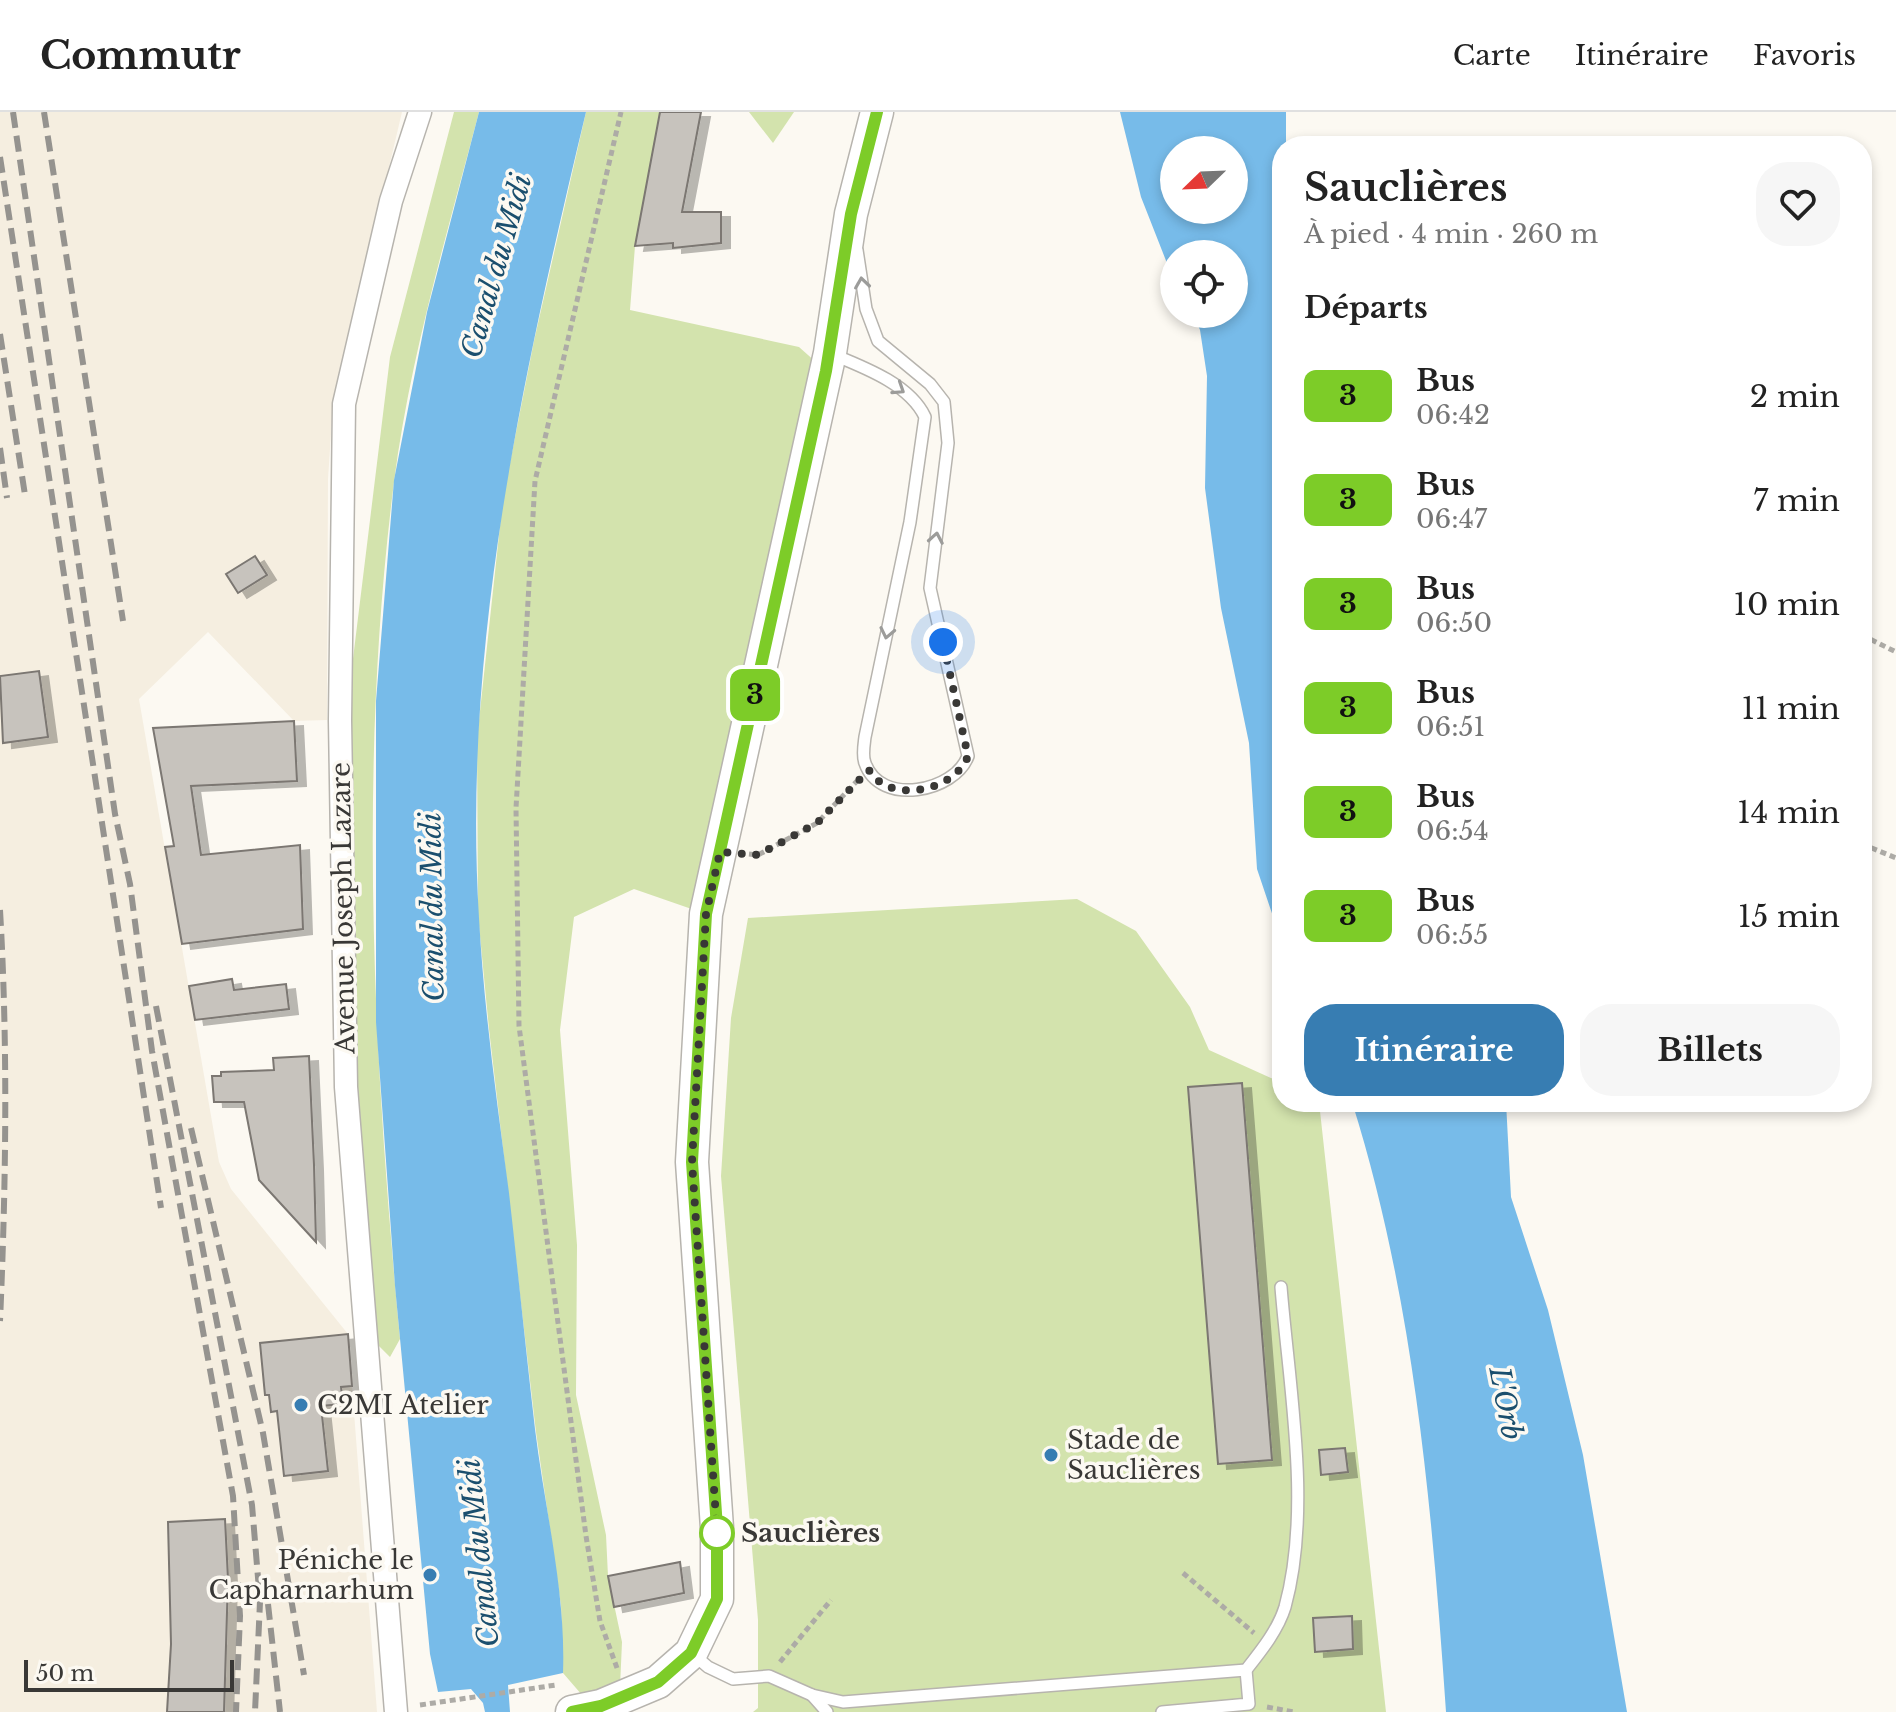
<!DOCTYPE html>
<html lang="fr">
<head>
<meta charset="utf-8">
<style>
	body { margin:0; font-family:"Libre Baskerville",serif; background:#f6f6f6; color:#222; height:100vh; display:flex; flex-direction:column; font-size:30px; white-space:nowrap }
	* { box-sizing:border-box; margin:0 }
	p { font-size:26px; color:#767676 }
	.icon { flex:none; width:44px; height:44px; fill:none; stroke:currentColor; stroke-width:2; stroke-linecap:round; stroke-linejoin:round }
	.map { position:relative; flex:1; overflow:hidden }
	.sheet { position:absolute; left:1272px; top:24px; width:600px; height:976px; display:flex; flex-direction:column; background:#fff; border-radius:32px; box-shadow:0 4px 12px #0003 }
	.sheet>* { flex:none }
	.badge { padding:0 16px; border-radius:12px; font-size:28px; line-height:52px }
	.needle { width:52px; rotate:247deg }
	.buttons { position:absolute; left:1160px; top:24px; display:grid; gap:16px }
	.buttons a { display:grid; place-items:center; width:88px; height:88px; border-radius:50%; background:#fff; box-shadow:0 4px 12px #0003; font-size:40px }
	.scale { position:absolute; left:24px; bottom:20px; width:210px; box-sizing:border-box; padding-left:8px; border:4px solid #393836; border-top:0; font-size:22px; line-height:28px; white-space:nowrap; color:#393836; -webkit-text-stroke:6px #fcf9f2; paint-order:stroke }
	.you { position:absolute; width:40px; height:40px; margin:-20px; border:6px solid #fff; border-radius:50%; background:#1a73e8; box-shadow:0 0 0 12px #1a73e833 }
	.map>.badge { position:absolute; translate:-50% -50%; box-shadow:0 0 0 4px #fff }
	h2 { padding:0 32px; font-size:30px; line-height:72px }
	.round { display:grid; place-items:center; flex:none; width:84px; height:84px; border-radius:32px; background:#f6f6f6 }
	.head { display:flex; align-items:center; justify-content:space-between; height:136px; padding:0 32px }
	h1 { font-size:38px; font-weight:700; line-height:60px }
	.button { display:flex; gap:16px; margin-top:auto; padding:16px 32px }
	.button a { flex:1; height:92px; border-radius:32px; background:#377db2; color:#fff; font-size:32px; font-weight:700; line-height:92px; text-align:center }
	.button a+a { background:#f6f6f6; color:#222 }
	ul { padding:0; list-style:none }
	li { display:flex; align-items:center; gap:24px; height:104px; padding:0 32px }
	li div { flex:1 }
	li b { display:block; font-size:30px }
	li em { font-style:normal }
	li .badge { min-width:88px; font-weight:700; text-align:center }
	header { display:flex; align-items:center; gap:48px; box-sizing:border-box; height:112px; padding:0 40px; background:#fff; border-bottom:2px solid #e0e0e0 }
	header strong { font-size:38px }
	nav { display:flex; gap:44px; margin-inline-start:auto; font-size:28px }
	.map>svg:first-child { display:block }
	.built { fill:#f5eee0 }
	.green { fill:#d3e3ad }
	.water { fill:#77bbe9; fill-rule:evenodd }
	.building { fill:#c7c3bd; stroke:#7b7772; stroke-width:2; filter:url(#shadow) }
	.lines { fill:none; stroke-linecap:round; stroke-linejoin:round }
	.service-casing { stroke:#b7b4ae; stroke-width:14 }
	.minor-casing { stroke:#b7b4ae; stroke-width:25 }
	.secondary-casing { stroke:#b7b4ae; stroke-width:35 }
	.path { stroke:#adaba6; stroke-width:5; stroke-dasharray:6 4; stroke-linecap:butt }
	.service { stroke:#fff; stroke-width:11 }
	.minor { stroke:#fff; stroke-width:22 }
	.secondary { stroke:#fff; stroke-width:32 }
	.rail { stroke:#95938f; stroke-width:6; stroke-dasharray:16 8; stroke-linecap:butt }
	.oneway { stroke:#9c9c9a }
	.line-casing { stroke:#fff; stroke-width:18 }
	.line { stroke:#7dcc28; stroke-width:12 }
	.walk { stroke:#393836; stroke-width:8; stroke-dasharray:0 14.4 }
	.poi-dot { fill:#377db2; stroke:#fcf9f2; stroke-width:3 }
	.stop-dot { fill:#fff; stroke:#7dcc28; stroke-width:4 }
	.labels { text-anchor:middle; stroke-width:7; stroke-linejoin:round; paint-order:stroke }
	.street-label { font-size:26px; fill:#393836; stroke:#fcf9f2 }
	.poi-label { font-size:26px; fill:#393836; stroke:#fcf9f2; text-anchor:start }
	.stop-label { font-size:26px; font-weight:bold; fill:#393836; stroke:#fcf9f2; text-anchor:start }
	.water-label { font-size:28px; font-style:italic; fill:#1b4f6e; stroke:#fcf9f2 }
</style>
</head>
<body>
<header>
<strong>Commutr</strong>
<nav><a>Carte</a><a>Itinéraire</a><a>Favoris</a></nav>
</header>
<div class="map">
<svg width="1896" height="1600" viewBox="0 0 1896 1600">
	<defs>
		<filter id="shadow"><feDropShadow dx="9" dy="5" stdDeviation="0" flood-color="#0004"/></filter>
	</defs>
	<rect width="100%" height="100%" fill="#fcf9f2"/>
	<path class="built" d="M0,0H402L333,292L328,367L327,608L294,609L208,520L139,587L219,1050L231,1077L348,1222L377,1600H0Z"/>
	<g class="green">
		<path d="M454,0H479C447,122 410,245 394,370C358,653 373,943 400,1227L390,1245L376,1231L358,1016L349,791L351,563L390,245Z"/>
		<path d="M586,0H663L635,134L630,198L799,235L826,259L706,802L634,777L574,805L560,918L577,1133L576,1283L606,1423L608,1464L622,1530L620,1575L582,1583L563,1561L561,1494L536,1320L489,917L478,803L477,627L503,386L534,229Z"/>
		<path d="M749,0H794L773,31Z"/>
		<path d="M1077,787L1136,819L1190,895L1209,938L1282,971V990H1319L1386,1600H753L758,1596V1508L721,1064L731,906L748,806Z"/>
	</g>
	<g class="water">
		<path d="M479,0H586C523,263 462,533 479,806C484,898 497,990 509,1081C518,1160 526,1239 535,1317C545,1399 566,1479 563,1561L508,1573L510,1600H485L483,1591L471,1577L438,1580L430,1542L395,1174L376,910V589L394,368L427,200Z"/>
		<path d="M1120,0H1286V34H1282V831L1257,757L1249,631L1221,496L1205,376L1207,264L1200,218L1193,202H1234V142H1174V169L1141,85ZM1234,38V98H1174V38Z"/>
		<path d="M1352,990H1506L1511,1085L1548,1198L1583,1343L1627,1600H1446C1432,1395 1414,1187 1352,990Z"/>
	</g>
	<g class="building">
		<path d="M660,0H701L682,100H721V131L673,136V131L635,134Z"/>
		<path d="M255,444L267,463L238,481L226,462Z"/>
		<path d="M39,559L48,625L3,631L0,564Z"/>
		<path d="M294,609L297,669L191,674L201,743L300,733L303,817L182,832L165,735L174,734L153,616Z"/>
		<path d="M232,867L234,878L286,872L289,897L195,908L189,874Z"/>
		<path d="M309,944L314,1053L316,1130L259,1068L244,990H214L212,964H221V960L274,958L273,946Z"/>
		<path d="M1242,971L1272,1348L1218,1352L1188,975Z"/>
		<path d="M348,1222L352,1274L341,1275L343,1292L321,1294L328,1359L284,1364L277,1299L271,1300L269,1283H265L260,1231Z"/>
		<path d="M1345,1336L1348,1360L1321,1363L1319,1338Z"/>
		<path d="M225,1407L228,1467L224,1600H167L171,1532L168,1410Z"/>
		<path d="M680,1450L684,1481L614,1495L608,1464Z"/>
		<path d="M1352,1504L1353,1537L1315,1540L1313,1506Z"/>
	</g>
	<g class="lines">
		<defs>
			<g id="service">
				<path d="M834,243C866,256 910,273 925,305L910,410L865,625C864,633 862,644 865,651C880,695 955,680 968,644L930,476L948,331L944,290L930,272L878,229L866,197L857,138"/>
				<path d="M694,1543L708,1555L733,1567L769,1564L812,1583L843,1590L1246,1558C1261,1539 1278,1518 1285,1495C1312,1397 1289,1275 1281,1175"/>
				<path d="M812,1583L827,1600"/>
				<path d="M1162,1600L1249,1592L1246,1558"/>
			</g>
			<path id="minor" d="M396,1600L346,975L340,608L344,292L391,89L420,0"/>
			<path id="secondary" d="M572,1600L601,1594L658,1570L691,1541L717,1487V1416L692,1050L706,802L830,241L851,102L877,0"/>
		</defs>
		<use href="#service" class="service-casing"/>
		<use href="#minor" class="minor-casing"/>
		<use href="#secondary" class="secondary-casing"/>
		<g class="path">
			<path d="M1862,523L1896,540"/>
			<path d="M1862,732L1896,746"/>
			<path d="M749,742L758,743L817,711L857,669"/>
			<path d="M1183,1461L1254,1521"/>
			<path d="M780,1550L831,1488"/>
			<path d="M617,1556L600,1509L586,1424L519,914L516,696L535,369L621,0"/>
			<path d="M420,1593L556,1573"/>
			<path d="M1267,1595L1294,1600"/>
		</g>
		<use href="#service" class="service"/>
		<use href="#minor" class="minor"/>
		<use href="#secondary" class="secondary"/>
		<g class="rail">
			<path d="M13,0L115,702L130,772L152,939L233,1384L240,1504L236,1600"/>
			<path d="M44,0L123,509"/>
			<path d="M0,45L161,1096"/>
			<path d="M0,222L25,383"/>
			<path d="M0,336L7,386"/>
			<path d="M0,798C8,935 6,1072 0,1209"/>
			<path d="M156,894L252,1393L260,1490L255,1600"/>
			<path d="M191,1016L263,1321L304,1563"/>
			<path d="M268,1492L280,1600"/>
		</g>
	</g>
	<defs><path id="oneway-chevron" d="M-2-3.5L2.5 0L-2 3.5" fill="none" stroke-width="1.6" stroke-linecap="round" stroke-linejoin="round" transform="scale(2)"/></defs>
	<g class="oneway">
		<use href="#oneway-chevron" transform="translate(862 171) rotate(-98)"/>
		<use href="#oneway-chevron" transform="translate(899 277) rotate(33)"/>
		<use href="#oneway-chevron" transform="translate(936 426) rotate(-80)"/>
		<use href="#oneway-chevron" transform="translate(887 521) rotate(102)"/>
	</g>
	<g class="lines">
		<defs>
			<path id="line" d="M572,1600L601,1594L658,1570L691,1541L717,1487V1416L692,1050L706,802L826,259L851,102L877,0"/>
		</defs>
		<use href="#line" class="line-casing"/>
		<use href="#line" class="line"/>
		<path class="walk" d="M717,1421L692,1050L706,802L720,740L758,743L817,711L869,658C890,694 956,678 968,644L943,530"/>
	</g>
	<g class="poi-dot">
		<circle cx="301" cy="1293" r="8"/>
		<circle cx="1051" cy="1343" r="8"/>
		<circle cx="430" cy="1463" r="8"/>
	</g>
	<circle class="stop-dot" cx="717" cy="1421" r="16"/>
	<g class="labels">
		<g class="street-label">
			<text transform="translate(343 796) rotate(-91)" y="9">Avenue Joseph Lazare</text>
		</g>
		<g class="poi-label">
			<text x="317" y="1302">C2MI Atelier</text>
			<text x="1067" y="1337">Stade de<tspan x="1067" dy="30">Sauclières</tspan></text>
			<text x="414" y="1457" text-anchor="end">Péniche le<tspan x="414" dy="30">Capharnarhum</tspan></text>
		</g>
		<g class="stop-label">
			<text x="741" y="1430">Sauclières</text>
		</g>
		<g class="water-label">
			<text transform="translate(496 154) rotate(-74)" y="10">Canal du Midi</text>
			<text transform="translate(432 795) rotate(-91)" y="10">Canal du Midi</text>
			<text transform="translate(1506 1291) rotate(79)" y="10">L'Orb</text>
			<text transform="translate(479 1441) rotate(-96)" y="10">Canal du Midi</text>
		</g>
	</g>
</svg>
<div class="buttons">
<a><svg class="needle" viewBox="-14 -14 28 28"><path d="M0-13l5 13h-10z" fill="#e53935"/><path d="M0 13l5-13h-10z" fill="#767676"/></svg></a>
<a><svg class="icon" aria-label="locate" viewBox="0 0 24 24"><circle cx="12" cy="12" r="6"/><path d="M12 2v4M12 18v4M2 12h4M18 12h4"/></svg></a>
</div>
<div class="scale">50 m</div>
<div class="you" style="left:943px;top:530px"></div>
<b class="badge" style="left:755px;top:583px;background:#7dcc28;color:#111">3</b>
<section class="sheet">
<div class="head"><div><h1>Sauclières</h1><p>À pied · 4 min · 260 m</p></div><a class="round"><svg class="icon" aria-label="heart" viewBox="0 0 24 24"><path d="M12 20l-8-8c-3-5 5-10 8-4 3-6 11-1 8 4z"/></svg></a></div>
<h2>Départs</h2>
<ul>
<li><span class="badge" style="background:#7dcc28;color:#111">3</span><div><b>Bus</b><p>06:42</p></div><em>2 min</em></li>
<li><span class="badge" style="background:#7dcc28;color:#111">3</span><div><b>Bus</b><p>06:47</p></div><em>7 min</em></li>
<li><span class="badge" style="background:#7dcc28;color:#111">3</span><div><b>Bus</b><p>06:50</p></div><em>10 min</em></li>
<li><span class="badge" style="background:#7dcc28;color:#111">3</span><div><b>Bus</b><p>06:51</p></div><em>11 min</em></li>
<li><span class="badge" style="background:#7dcc28;color:#111">3</span><div><b>Bus</b><p>06:54</p></div><em>14 min</em></li>
<li><span class="badge" style="background:#7dcc28;color:#111">3</span><div><b>Bus</b><p>06:55</p></div><em>15 min</em></li>
</ul>
<div class="button"><a>Itinéraire</a><a>Billets</a></div>
</section>
</div>
</body>
</html>
